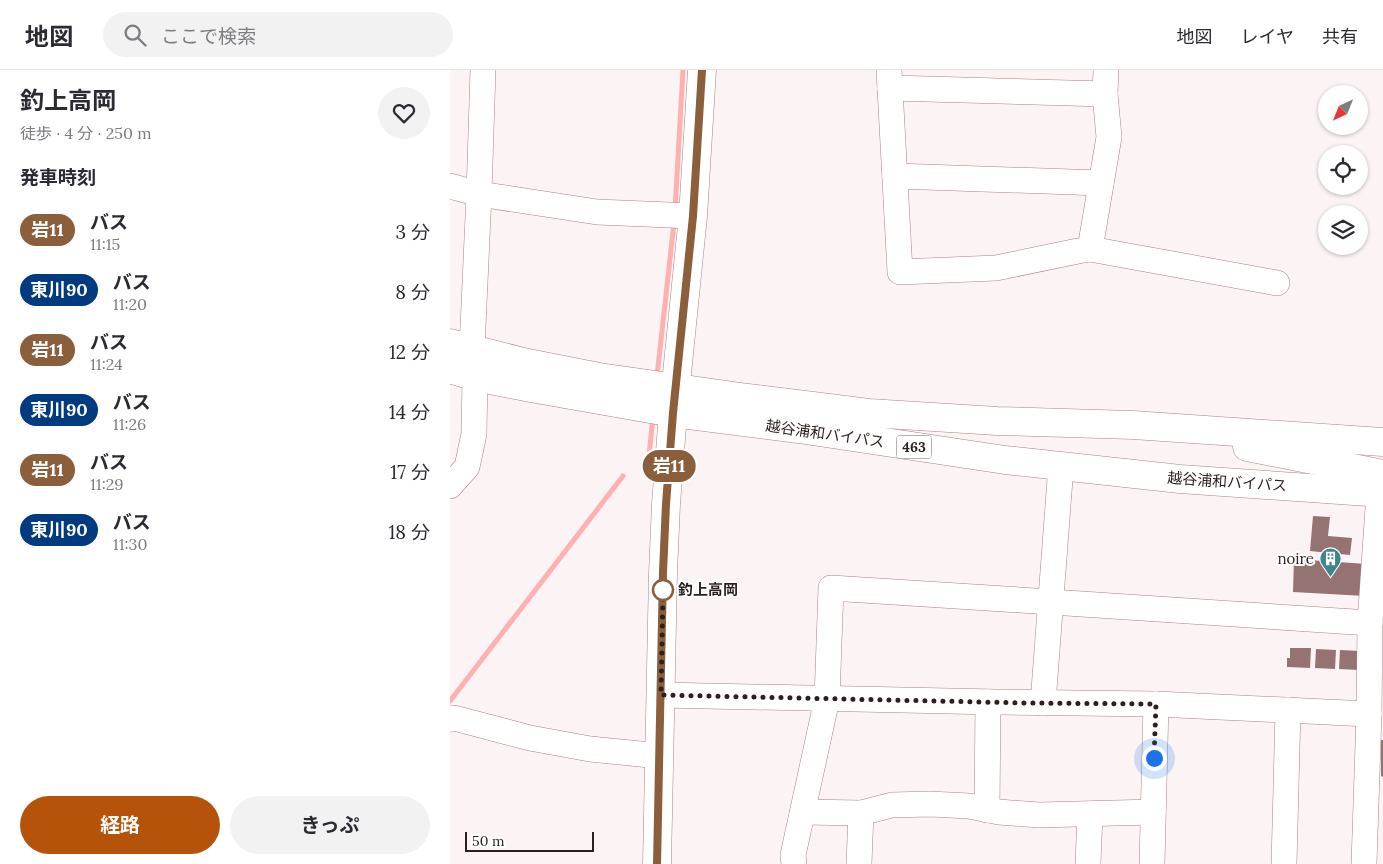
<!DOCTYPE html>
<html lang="ja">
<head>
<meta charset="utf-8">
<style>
	body { margin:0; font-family:Lora,"Noto Sans JP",serif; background:#f2f2f3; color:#2b2b33; height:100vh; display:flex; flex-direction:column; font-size:19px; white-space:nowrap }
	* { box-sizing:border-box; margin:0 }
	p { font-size:16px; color:#7c7c81 }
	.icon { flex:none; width:28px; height:28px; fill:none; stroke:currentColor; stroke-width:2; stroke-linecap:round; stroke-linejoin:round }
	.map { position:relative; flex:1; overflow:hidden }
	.panel { display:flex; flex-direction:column; background:#fff; width:450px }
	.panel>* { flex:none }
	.badge { padding:0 10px; border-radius:16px; font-size:18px; line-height:32px }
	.needle { width:32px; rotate:223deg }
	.controls { position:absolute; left:868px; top:15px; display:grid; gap:10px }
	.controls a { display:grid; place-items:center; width:50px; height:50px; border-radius:50%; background:#fff; box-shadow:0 1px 4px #0004; font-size:25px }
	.scale { position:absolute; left:15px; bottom:12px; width:129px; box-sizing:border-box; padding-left:5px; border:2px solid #2c1f1e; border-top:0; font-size:14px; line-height:18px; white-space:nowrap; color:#2c1f1e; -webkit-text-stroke:4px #fff; paint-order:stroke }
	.you { position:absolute; width:25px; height:25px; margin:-12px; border:4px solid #fff; border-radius:50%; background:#1a73e8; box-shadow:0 0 0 8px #1a73e833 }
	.map>.badge { position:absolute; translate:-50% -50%; box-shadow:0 0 0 2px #fff }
	h2 { padding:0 20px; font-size:19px; line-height:45px }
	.round { display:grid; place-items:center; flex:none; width:52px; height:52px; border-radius:26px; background:#f2f2f3 }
	.head { display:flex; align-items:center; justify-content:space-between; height:85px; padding:0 20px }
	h1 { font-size:24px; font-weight:700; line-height:38px }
	.button { display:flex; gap:10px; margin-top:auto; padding:10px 20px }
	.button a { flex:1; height:58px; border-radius:30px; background:#b45309; color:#fff; font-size:20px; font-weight:700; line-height:58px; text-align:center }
	.button a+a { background:#f2f2f3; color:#2b2b33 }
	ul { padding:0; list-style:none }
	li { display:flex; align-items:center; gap:15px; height:60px; padding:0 20px }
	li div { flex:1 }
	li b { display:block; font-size:19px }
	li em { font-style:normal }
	li .badge { min-width:55px; font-weight:700; text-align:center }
	header { display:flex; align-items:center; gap:30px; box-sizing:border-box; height:70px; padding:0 25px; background:#fff; border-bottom:1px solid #e1e1e2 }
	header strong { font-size:24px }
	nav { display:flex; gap:28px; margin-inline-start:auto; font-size:18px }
	.search { width:350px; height:45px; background:#f2f2f3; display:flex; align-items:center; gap:12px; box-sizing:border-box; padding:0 18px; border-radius:28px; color:#7c7c81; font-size:19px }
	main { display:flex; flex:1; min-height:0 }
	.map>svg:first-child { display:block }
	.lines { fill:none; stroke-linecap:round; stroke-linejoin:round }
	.stream { stroke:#feb1b0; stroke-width:5 }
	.building { fill:#957372 }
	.minor-casing { stroke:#a78483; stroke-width:26 }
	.major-casing { stroke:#a78483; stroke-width:29 }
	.highway-casing { stroke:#a78483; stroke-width:29 }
	.minor { stroke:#fff; stroke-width:25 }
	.major { stroke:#fff; stroke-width:28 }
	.highway { stroke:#fff; stroke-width:28 }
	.line-casing { stroke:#fff; stroke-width:11 }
	.line { stroke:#8b5e3c; stroke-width:8 }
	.walk { stroke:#2c1f1e; stroke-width:5; stroke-dasharray:0 9 }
	.stop-dot { fill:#fff; stroke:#8b5e3c; stroke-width:2.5 }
	.labels { text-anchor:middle; stroke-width:4; stroke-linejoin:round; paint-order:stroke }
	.shield { fill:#fff; stroke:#6b6262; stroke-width:1 }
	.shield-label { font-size:14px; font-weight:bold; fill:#2c1f1e }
	.street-label { font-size:15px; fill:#2c1f1e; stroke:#fff }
	.poi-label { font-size:15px; fill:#2c1f1e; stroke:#fff; text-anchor:end }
	.stop-label { font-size:15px; font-weight:bold; fill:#2c1f1e; stroke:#fff; text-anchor:start }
</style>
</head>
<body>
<header>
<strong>地図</strong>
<div class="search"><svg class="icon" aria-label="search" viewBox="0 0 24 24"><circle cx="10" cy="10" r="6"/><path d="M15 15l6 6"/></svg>ここで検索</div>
<nav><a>地図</a><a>レイヤ</a><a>共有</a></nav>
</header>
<main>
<section class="panel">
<div class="head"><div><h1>釣上高岡</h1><p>徒歩 · 4 分 · 250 m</p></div><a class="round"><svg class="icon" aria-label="heart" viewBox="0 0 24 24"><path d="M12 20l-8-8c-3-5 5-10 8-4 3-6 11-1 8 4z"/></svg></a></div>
<h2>発車時刻</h2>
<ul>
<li><span class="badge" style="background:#8b5e3c;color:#fff">岩11</span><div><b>バス</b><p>11:15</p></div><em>3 分</em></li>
<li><span class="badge" style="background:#003b80;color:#fff">東川90</span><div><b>バス</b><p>11:20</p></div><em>8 分</em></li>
<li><span class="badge" style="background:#8b5e3c;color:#fff">岩11</span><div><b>バス</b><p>11:24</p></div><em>12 分</em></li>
<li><span class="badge" style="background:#003b80;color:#fff">東川90</span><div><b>バス</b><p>11:26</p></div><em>14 分</em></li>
<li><span class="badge" style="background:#8b5e3c;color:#fff">岩11</span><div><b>バス</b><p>11:29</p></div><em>17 分</em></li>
<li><span class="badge" style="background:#003b80;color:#fff">東川90</span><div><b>バス</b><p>11:30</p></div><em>18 分</em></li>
</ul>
<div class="button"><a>経路</a><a>きっぷ</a></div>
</section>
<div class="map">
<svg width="933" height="794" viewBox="0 0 933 794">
	<rect width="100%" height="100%" fill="#fcf4f4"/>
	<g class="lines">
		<g class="stream">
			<path d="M225,140L233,0"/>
			<path d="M207,306L224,153"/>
			<path d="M198,396L203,347"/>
			<path d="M0,631L173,406"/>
		</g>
	</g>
	<g class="building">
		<path d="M863,446L880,447L878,466L902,468L900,485L860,481Z"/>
		<path d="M844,489L917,494L915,526L843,522Z"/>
		<path d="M840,578H861L860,598L837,597V588H840Z"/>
		<path d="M866,579L886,580L885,599L865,598Z"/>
		<path d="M890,580L910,581L909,600L889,599Z"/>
		<path d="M931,670H933V707L931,706Z"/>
	</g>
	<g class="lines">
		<defs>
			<g id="minor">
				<path d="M439,0L450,202L546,198L628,181L640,179L827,213"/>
				<path d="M440,18L655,24"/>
				<path d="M445,106L651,113"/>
				<path d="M0,116L29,124L147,142L243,146"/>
				<path d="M640,179L659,67L655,24L656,0"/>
				<path d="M22,279L29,124L33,0"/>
				<path d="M0,416L17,397L24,364L25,307"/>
				<path d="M211,625L546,632L706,634L919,644"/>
				<path d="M593,633L611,396"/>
				<path d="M0,649L4,648L80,668L140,679L210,686"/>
				<path d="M537,740L538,632"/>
				<path d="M353,742L411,743L442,735L480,734L519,736L549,742L589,745L703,742"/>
				<path d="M344,794L343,785L377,629L381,518L601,532L920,553"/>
				<path d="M409,794L411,743"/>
				<path d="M638,794L640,744"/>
				<path d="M702,794L706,634"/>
				<path d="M834,794L838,640"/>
				<path d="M914,794L919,644L920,553L929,423"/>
			</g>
			<path id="major" d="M207,794L213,503L216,434L223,343L243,146L252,0"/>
			<g id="highway">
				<path d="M0,273L73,292L149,307L291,327L419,343L547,351L683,355L933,372"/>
				<path d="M0,299L25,307L81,318L223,343L349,359L555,390L730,409L933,423"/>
				<path d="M797,377L933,404"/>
			</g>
		</defs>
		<use href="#minor" class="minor-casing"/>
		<use href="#major" class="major-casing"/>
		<use href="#highway" class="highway-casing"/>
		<use href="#minor" class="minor"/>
		<use href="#major" class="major"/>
		<use href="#highway" class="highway"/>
	</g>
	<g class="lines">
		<defs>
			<path id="line" d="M207,794L213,502L216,434L223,343L243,146L252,0"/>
		</defs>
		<use href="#line" class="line-casing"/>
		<use href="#line" class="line"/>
		<path class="walk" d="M213,520L211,625L577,633L706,634L704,688"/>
	</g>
	<defs>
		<symbol id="building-pin" viewBox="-11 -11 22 30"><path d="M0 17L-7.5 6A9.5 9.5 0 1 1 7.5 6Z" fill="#3e868a" stroke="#fff"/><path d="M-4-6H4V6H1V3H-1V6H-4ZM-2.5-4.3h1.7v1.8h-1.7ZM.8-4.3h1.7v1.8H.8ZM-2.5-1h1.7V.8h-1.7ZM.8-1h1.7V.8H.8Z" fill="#fff"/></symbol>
	</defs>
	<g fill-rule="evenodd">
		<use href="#building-pin" x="868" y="476" width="25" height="34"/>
	</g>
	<circle class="stop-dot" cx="213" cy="520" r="10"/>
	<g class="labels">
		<rect class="shield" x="446.5" y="365.5" width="35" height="23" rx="4"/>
		<g class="shield-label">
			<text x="464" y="382">463</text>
		</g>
		<g class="street-label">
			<text transform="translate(375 364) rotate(8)" y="5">越谷浦和バイパス</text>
			<text transform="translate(777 412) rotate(4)" y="5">越谷浦和バイパス</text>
		</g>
		<g class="poi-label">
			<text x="864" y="494">noire</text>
		</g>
		<g class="stop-label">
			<text x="228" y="525">釣上高岡</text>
		</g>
	</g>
</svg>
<div class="controls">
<a><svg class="needle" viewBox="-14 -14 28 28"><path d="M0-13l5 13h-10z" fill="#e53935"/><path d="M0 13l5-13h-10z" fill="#7c7c81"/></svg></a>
<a><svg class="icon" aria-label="locate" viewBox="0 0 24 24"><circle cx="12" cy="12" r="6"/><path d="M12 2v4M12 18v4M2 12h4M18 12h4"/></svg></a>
<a><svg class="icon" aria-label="layers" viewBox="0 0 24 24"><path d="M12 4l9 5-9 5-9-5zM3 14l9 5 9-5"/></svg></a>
</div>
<div class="scale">50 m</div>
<div class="you" style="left:704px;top:688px"></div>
<b class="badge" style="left:219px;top:396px;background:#8b5e3c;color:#fff">岩11</b>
</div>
</main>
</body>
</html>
